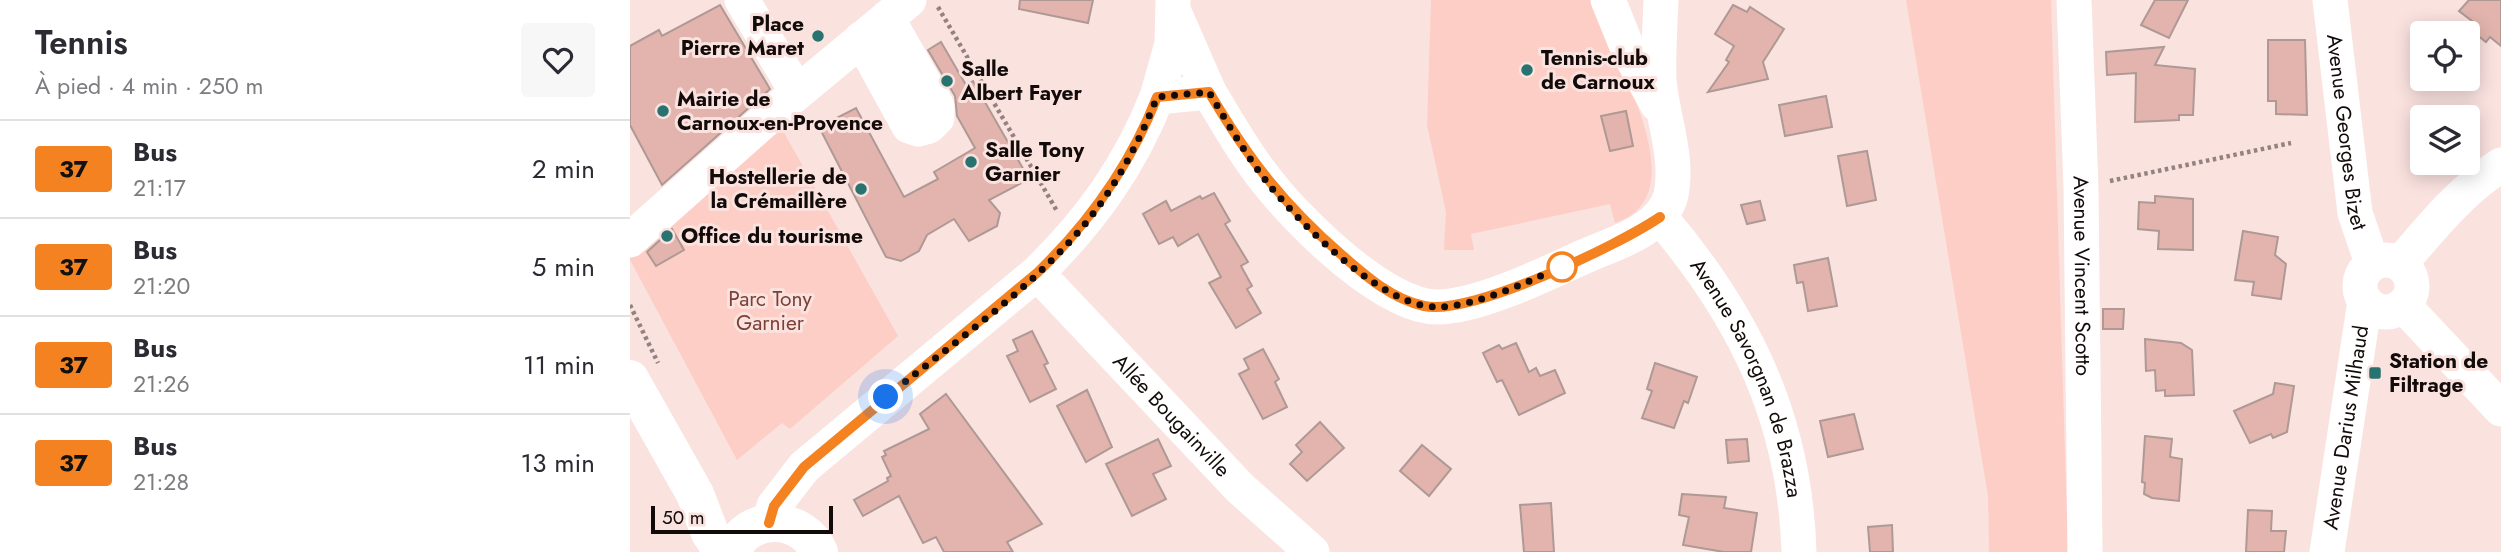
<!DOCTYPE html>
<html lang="fr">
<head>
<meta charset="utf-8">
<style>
	body { margin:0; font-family:Jost,sans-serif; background:#f7f7f7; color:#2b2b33; height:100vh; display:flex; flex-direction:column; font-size:26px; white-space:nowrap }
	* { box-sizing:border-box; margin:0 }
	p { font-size:23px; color:#7c7c81 }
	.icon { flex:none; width:38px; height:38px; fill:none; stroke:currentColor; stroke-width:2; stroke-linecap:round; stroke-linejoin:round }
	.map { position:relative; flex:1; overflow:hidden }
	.panel { display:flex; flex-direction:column; background:#fff; width:630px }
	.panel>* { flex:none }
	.badge { padding:0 14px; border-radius:5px; font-size:24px; line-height:46px }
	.fabs { position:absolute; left:1780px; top:21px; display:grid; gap:14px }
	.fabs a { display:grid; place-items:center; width:70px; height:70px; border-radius:7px; background:#fff; box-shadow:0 4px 18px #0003; font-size:35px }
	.scale { position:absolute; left:21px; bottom:18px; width:182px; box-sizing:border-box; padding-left:7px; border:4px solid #130b0a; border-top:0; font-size:19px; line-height:24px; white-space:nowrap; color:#130b0a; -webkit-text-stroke:5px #fae2df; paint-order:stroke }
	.you { position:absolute; width:35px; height:35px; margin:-18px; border:5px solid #fff; border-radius:50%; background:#1a73e8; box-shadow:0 0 0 10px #1a73e833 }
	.map>.badge { position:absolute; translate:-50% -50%; box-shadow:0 0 0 4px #fff }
	.round { display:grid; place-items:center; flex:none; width:74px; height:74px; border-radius:7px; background:#f7f7f7 }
	.headline { display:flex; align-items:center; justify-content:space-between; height:119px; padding:0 35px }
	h1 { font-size:33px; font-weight:600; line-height:52px }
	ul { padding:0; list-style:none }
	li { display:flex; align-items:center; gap:21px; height:98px; padding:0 35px; border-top:2px solid #e1e1e2 }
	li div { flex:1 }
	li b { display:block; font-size:26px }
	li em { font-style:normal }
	li .badge { min-width:77px; font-weight:700; text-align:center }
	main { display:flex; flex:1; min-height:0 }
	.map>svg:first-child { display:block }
	.green { fill:#fdcec6 }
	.building { fill:#e2b4ad; stroke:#ae9995; stroke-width:2 }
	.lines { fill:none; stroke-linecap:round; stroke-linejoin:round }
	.path { stroke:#938280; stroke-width:4.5; stroke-dasharray:3.5 3.5; stroke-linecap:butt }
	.minor { stroke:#fff; stroke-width:35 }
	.major { stroke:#fff; stroke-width:38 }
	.line-casing { stroke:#fff; stroke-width:16 }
	.line { stroke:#f58220; stroke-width:10 }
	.walk { stroke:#130b0a; stroke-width:7; stroke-dasharray:0 12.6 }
	.poi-dot { fill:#28726f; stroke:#fae2df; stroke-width:2.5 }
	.stop-dot { fill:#fff; stroke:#f58220; stroke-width:3.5 }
	.labels { text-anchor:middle; stroke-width:6; stroke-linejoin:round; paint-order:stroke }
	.poi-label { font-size:21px; font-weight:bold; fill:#130b0a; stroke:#fae2df; text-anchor:start }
	.street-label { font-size:21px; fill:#130b0a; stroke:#fae2df }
	.park-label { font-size:21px; fill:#7c4038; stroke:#fae2df }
</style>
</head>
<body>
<main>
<section class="panel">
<div class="headline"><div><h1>Tennis</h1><p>À pied · 4 min · 250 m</p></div><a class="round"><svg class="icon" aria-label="heart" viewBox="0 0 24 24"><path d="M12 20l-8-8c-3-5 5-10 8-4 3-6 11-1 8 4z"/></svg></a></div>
<ul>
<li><span class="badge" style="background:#f58220;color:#111">37</span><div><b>Bus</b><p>21:17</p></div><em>2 min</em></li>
<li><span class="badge" style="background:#f58220;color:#111">37</span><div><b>Bus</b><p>21:20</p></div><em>5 min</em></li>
<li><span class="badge" style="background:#f58220;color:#111">37</span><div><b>Bus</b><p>21:26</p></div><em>11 min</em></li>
<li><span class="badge" style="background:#f58220;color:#111">37</span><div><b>Bus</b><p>21:28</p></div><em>13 min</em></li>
</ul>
</section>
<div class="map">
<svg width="1871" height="552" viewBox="0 0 1871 552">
	<rect width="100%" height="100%" fill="#fae2df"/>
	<g class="green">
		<path d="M801,0H969C980,25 988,51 997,76C1012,120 1050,201 985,223L980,204L841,234L844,250H814L816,212L797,125Z"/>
		<path d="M1276,0H1421L1438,552H1359L1358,496Z"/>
		<path d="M152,129L268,336L160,429L152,423L107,460L0,260V253Z"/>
	</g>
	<g class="building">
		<path d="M390,0H463L458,23L389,9Z"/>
		<path d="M1525,0H1558L1539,38L1511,25Z"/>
		<path d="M1839,0H1871V46L1860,37L1856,42L1837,27L1842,21L1829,11Z"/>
		<path d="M90,5L140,89L32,185L0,125V46L29,30L32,36Z"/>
		<path d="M1103,5L1117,12L1120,7L1154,29L1133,62L1138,79L1078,92L1099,62L1096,60L1104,46L1085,34Z"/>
		<path d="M1638,40H1675L1677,115L1646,114V101H1638Z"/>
		<path d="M311,42L336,85L343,81L399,179L359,200L370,213L367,226L339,241L324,219L297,235L289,251L271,261L256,257L189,127L226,108L274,197L308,179L304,172L345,148L327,116L325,96L298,50Z"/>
		<path d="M1534,47L1525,65L1565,69L1563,115H1549V120L1505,122L1506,73L1477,75L1476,52Z"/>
		<path d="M1196,96L1202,127L1155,136L1149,105Z"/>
		<path d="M996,111L1003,146L980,151L971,116Z"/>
		<path d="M1237,151L1246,200L1217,206L1208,156Z"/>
		<path d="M584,193L600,221L595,224L618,262L611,266L622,286L617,289L631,313L606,328L579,283L591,277L568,234L548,246L543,237L529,244L513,214L536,201L541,211L570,196L572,199Z"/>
		<path d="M1525,196L1563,199V250L1528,249L1529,231L1508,229L1509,202L1525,203Z"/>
		<path d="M1130,201L1135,220L1117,224L1111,205Z"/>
		<path d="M42,229L54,250L26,266L17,252Z"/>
		<path d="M1613,231L1648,237L1645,255L1656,264L1651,299L1622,295L1624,282L1605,280Z"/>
		<path d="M1198,258L1207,306L1178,311L1173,282L1167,283L1164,265Z"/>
		<path d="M1473,309H1494L1493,329H1473Z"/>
		<path d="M402,331L418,363L414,365L426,389L400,402L377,356L388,351L383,340Z"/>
		<path d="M1515,339L1551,343L1562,350L1564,395L1535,396V390L1526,391L1525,370L1516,371Z"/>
		<path d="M886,343L899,372L906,368L910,376L925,370L935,393L889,415L872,380L867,382L853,353L869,345L872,349Z"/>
		<path d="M633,349L649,379L645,382L657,407L633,419L609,374L619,369L614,359Z"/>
		<path d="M1025,363L1067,377L1058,403L1054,401L1044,428L1012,418L1022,391L1017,389Z"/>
		<path d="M1645,383L1664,386L1657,432L1643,438L1641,434L1620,443L1604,411L1643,394Z"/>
		<path d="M457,390L482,447L456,462L427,406Z"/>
		<path d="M316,394L412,524L377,542L383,552H314L306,537L293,543L269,496L233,516L224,500L258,481L257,478L261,476L252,457L256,455L254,451L299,429L290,414Z"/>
		<path d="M1224,414L1233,449L1198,457L1190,421Z"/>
		<path d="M690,422L714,448L677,481L660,464L672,452L666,445Z"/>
		<path d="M1515,436L1542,439L1540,457L1552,459L1549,501L1522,498L1514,494L1515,483L1512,482Z"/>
		<path d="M528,439L541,466L523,474L536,499L502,516L476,464Z"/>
		<path d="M1117,439L1119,461L1098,463L1096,440Z"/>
		<path d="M792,445L821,469L799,496L770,471Z"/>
		<path d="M1052,494L1096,497L1094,508L1127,513L1121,552H1094L1053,545L1059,517L1049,515Z"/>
		<path d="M921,503L924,552H894L890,505Z"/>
		<path d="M1618,510L1642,511L1641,531H1656L1654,552H1616Z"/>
		<path d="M1262,525L1263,552H1240L1238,527Z"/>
	</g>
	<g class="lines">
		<g class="path">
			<path d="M308,7L427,211"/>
			<path d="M1480,181L1661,143"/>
			<path d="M0,305L28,363"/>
		</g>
		<g class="minor">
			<path d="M112,0L167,92"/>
			<path d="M978,0L1000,54L1027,104"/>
			<path id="s1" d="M1444,0L1451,187L1455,552"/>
			<path id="s2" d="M1700,0L1725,213L1742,263"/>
			<path d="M544,12L579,92"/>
			<path d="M231,39L279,126L288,129L299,126L307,118V106L257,18"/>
			<path d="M527,97L542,44L543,0"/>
			<path id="s3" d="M1030,217C1115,317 1165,419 1169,552"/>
			<path d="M0,240L144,112L279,0"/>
			<circle cx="1756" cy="286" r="26"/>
			<path d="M1770,264C1801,228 1831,190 1871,165"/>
			<path id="s4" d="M407,273L610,488L682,552"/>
			<path d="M1773,305L1871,409"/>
			<path d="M139,523L144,506L174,467L407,273C460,221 500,166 527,97L579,92C598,124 617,157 640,185C672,225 756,308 808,307C848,307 916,274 953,257C982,244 1032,231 1041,195C1049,158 1032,117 1029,80C1028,53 1030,26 1031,0"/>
			<path id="s5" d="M1697,552L1735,301"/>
		</g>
		<g class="major">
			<path d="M0,379L65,494L80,533L93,552"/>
			<path d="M102,552C117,512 173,515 189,552"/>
		</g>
	</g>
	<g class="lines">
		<defs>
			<path id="line" d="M139,523L144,506L174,467L407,273C460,222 500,166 527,97L579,92C619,160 654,205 713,256C737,277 762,299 794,306C841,316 989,245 1030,217"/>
		</defs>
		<use href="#line" class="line-casing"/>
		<use href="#line" class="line"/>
		<path class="walk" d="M256,397C318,347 390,297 443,238C480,197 507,148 527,97L579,92C598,124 617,157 640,186C673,226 754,309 809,307C847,306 900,281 935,265L932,267"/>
	</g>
	<g class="poi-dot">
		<circle cx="188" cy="36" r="7"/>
		<circle cx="897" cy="70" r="7"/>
		<circle cx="317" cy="81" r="7"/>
		<circle cx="33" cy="111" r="7"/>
		<circle cx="341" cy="162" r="7"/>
		<circle cx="231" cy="189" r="7"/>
		<circle cx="37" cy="236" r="7"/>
		<rect x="1738" y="366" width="14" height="14" rx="3.5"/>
	</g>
	<circle class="stop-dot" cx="932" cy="267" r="14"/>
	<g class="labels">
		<g class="poi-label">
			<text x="174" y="31" text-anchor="end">Place<tspan x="174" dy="24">Pierre Maret</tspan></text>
			<text x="911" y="65">Tennis-club<tspan x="911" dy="24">de Carnoux</tspan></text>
			<text x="331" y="76">Salle<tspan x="331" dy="24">Albert Fayer</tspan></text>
			<text x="47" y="106">Mairie de<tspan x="47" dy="24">Carnoux-en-Provence</tspan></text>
			<text x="355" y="157">Salle Tony<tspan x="355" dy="24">Garnier</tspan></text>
			<text x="217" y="184" text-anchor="end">Hostellerie de<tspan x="217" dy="24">la Crémaillère</tspan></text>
			<text x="51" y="243">Office du tourisme</text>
			<text x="1759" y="368">Station de<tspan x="1759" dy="24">Filtrage</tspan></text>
		</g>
		<g class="street-label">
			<text dy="7" stroke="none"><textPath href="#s2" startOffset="133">Avenue Georges Bizet</textPath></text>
			<text dy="7" stroke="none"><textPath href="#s1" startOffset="276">Avenue Vincent Scotto</textPath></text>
			<text dy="7" stroke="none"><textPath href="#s3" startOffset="186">Avenue Savorgnan de Brazza</textPath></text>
			<text dy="7" stroke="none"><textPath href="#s4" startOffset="196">Allée Bougainville</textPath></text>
			<text dy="7" stroke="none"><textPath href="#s5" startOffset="126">Avenue Darius Milhaud</textPath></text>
		</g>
		<g class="park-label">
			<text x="140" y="306">Parc Tony<tspan x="140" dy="24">Garnier</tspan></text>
		</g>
	</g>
</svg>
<div class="fabs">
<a><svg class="icon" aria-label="locate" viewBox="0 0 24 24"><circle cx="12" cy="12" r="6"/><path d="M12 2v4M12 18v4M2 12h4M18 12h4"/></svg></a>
<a><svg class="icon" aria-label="layers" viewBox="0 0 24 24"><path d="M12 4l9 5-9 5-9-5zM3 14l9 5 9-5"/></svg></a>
</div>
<div class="scale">50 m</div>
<div class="you" style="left:256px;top:397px"></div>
</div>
</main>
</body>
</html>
